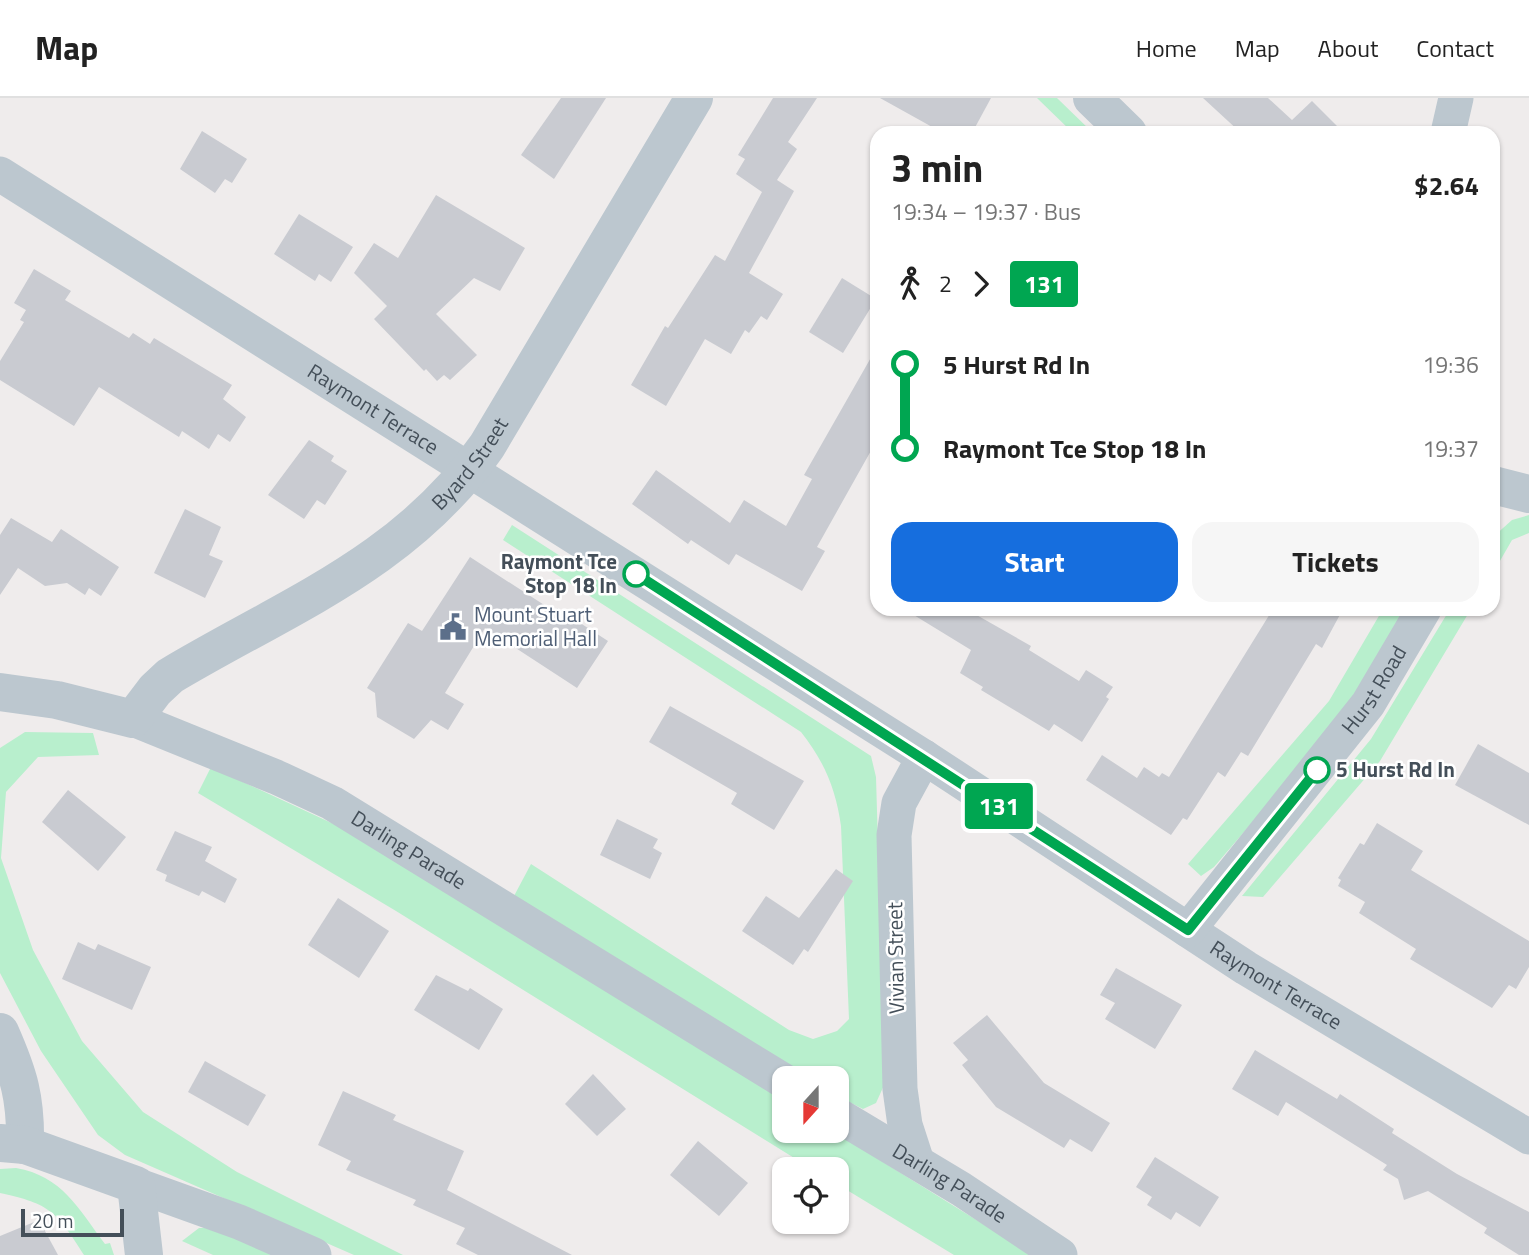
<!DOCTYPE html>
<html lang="en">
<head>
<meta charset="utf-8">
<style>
	body { margin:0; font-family:"Titillium Web",sans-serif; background:#f6f6f6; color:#222; height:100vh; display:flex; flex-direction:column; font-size:26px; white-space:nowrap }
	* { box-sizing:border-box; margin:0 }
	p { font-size:23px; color:#767676 }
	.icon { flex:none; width:38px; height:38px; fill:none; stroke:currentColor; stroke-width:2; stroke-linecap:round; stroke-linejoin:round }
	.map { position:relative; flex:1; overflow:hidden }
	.drawer { position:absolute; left:870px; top:28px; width:630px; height:490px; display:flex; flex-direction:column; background:#fff; border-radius:21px; box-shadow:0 2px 5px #0004 }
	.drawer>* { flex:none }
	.badge { padding:0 14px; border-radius:5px; font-size:24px; line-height:46px }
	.needle { width:46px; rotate:201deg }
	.buttons { position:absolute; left:772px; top:968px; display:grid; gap:14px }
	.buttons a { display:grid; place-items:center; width:77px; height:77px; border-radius:14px; background:#fff; box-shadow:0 2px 5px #0004; font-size:35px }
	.scale { position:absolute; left:21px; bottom:18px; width:103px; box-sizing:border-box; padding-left:7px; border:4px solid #444f59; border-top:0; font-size:19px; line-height:24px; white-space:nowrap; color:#444f59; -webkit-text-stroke:5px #fff; paint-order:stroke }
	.map>.badge { position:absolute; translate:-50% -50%; box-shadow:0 0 0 4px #fff }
	.legs { display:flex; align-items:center; gap:10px; height:77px; padding:0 21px; font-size:23px }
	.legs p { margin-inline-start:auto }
	.headline { display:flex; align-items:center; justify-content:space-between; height:119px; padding:0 21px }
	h1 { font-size:38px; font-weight:700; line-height:52px }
	.primary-button { display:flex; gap:14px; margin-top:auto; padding:14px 21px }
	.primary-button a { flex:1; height:80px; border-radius:21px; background:#166ede; color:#fff; font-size:28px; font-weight:700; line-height:80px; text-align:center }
	.primary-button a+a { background:#f6f6f6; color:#222 }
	ul { padding:0 21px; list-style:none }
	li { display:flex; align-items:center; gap:24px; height:84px; font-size:26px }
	li i { display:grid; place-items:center; width:10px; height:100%; margin:0 9px; background:currentColor }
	li i::after { content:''; width:18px; height:18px; margin:-9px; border:5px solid; border-radius:50%; background:#fff }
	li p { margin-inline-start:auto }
	li:first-child i { background:linear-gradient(#0000 50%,currentColor 0) }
	li:last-child i { background:linear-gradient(currentColor 50%,#0000 0) }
	header { display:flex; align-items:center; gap:42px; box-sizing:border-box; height:98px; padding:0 35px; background:#fff; border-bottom:2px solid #e0e0e0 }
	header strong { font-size:33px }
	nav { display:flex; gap:38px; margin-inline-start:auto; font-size:24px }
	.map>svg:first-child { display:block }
	.green { fill:#b8efcd }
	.building { fill:#c9cbd1 }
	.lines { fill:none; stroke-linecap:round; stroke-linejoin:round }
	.minor { stroke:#bcc7cf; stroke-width:35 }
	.tertiary { stroke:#bcc7cf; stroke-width:38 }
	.line-1-casing { stroke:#fff; stroke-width:16 }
	.line-1 { stroke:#00a651; stroke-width:10 }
	.stop-1-dot { fill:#fff; stroke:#00a651; stroke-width:3.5 }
	.labels { text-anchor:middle; stroke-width:5; stroke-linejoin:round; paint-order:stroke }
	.street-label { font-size:21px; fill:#444f59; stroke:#fff }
	.stop-label { font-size:21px; font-weight:bold; fill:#444f59; stroke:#fff; text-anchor:end }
	.service-label { font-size:21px; fill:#4e5e75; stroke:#fff; text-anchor:start }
</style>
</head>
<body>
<header>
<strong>Map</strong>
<nav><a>Home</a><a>Map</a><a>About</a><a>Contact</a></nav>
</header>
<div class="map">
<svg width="1529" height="1157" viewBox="0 0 1529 1157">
	<rect width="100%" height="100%" fill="#efecec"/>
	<g class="green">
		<path d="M1037,0H1057L1093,35H1073Z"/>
		<path d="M1529,417V435L1512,442L1493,475V439L1512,422Z"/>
		<path d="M512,427L871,658L876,679L885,985L876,1005L863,1011L837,998L836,980H808L514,798L531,766L789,932L813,941L837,933L849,921L841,728C836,691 824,663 801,634L503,442Z"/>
		<path d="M1383,511H1406L1358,593L1316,650L1214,769L1201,778L1188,766L1329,603Z"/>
		<path d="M1450,511H1471L1380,663L1263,799L1242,798L1371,641Z"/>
		<path d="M25,634L93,635L99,657L38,659L6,694L1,760L33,852L82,943L143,1014L237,1074L403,1157H354L125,1057L98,1037L41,953L0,875V650Z"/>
		<path d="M211,669L351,734L784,1002V1032L833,1033L1033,1157H954L837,1086L836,1071H812L396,813L198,695Z"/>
		<path d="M16,1070C62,1078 78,1110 105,1146L110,1145L114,1157H84C57,1114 51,1106 0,1095V1071Z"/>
		<path d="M199,1130H218L280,1157H213L182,1143Z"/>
	</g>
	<g class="building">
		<path d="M561,0H606L554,81L521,57Z"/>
		<path d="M773,0H817L788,44L797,51L777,82L794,93L749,175L783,196L767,222L761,218L749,235L745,232L731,256L705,241L666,308L631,287L665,228L668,230L715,157L725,163L762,94L736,76L745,61L738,57Z"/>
		<path d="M880,0H991L972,35H943Z"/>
		<path d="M1203,0H1268L1292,22L1312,3L1344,35H1241Z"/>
		<path d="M202,33L247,61L232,85L225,81L215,95L180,71Z"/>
		<path d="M436,97L525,150L500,193L474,180L436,216L477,257L450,282L444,277L437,283L426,271L424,273L374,221L387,208L354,175L374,145L398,160Z"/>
		<path d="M299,116L353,149L331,184L319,176L315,183L274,156Z"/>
		<path d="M34,171L71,193L65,202L129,240L133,235L150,246L154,240L232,287L223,301L246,319L230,344L218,336L209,351L182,333L179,339L99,289L74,328L0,282V263L24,224L20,222L26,212L14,205Z"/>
		<path d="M842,180L876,201L843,255L809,234Z"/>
		<path d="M877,249V342L817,449L825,453L802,493L736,456L729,467L691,442L688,446L632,406L656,372L730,425L744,402L786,428L812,381L804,377Z"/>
		<path d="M309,342L334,358L331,363L347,373L325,407L317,402L304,421L268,397Z"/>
		<path d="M185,411L221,429L209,457L223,463L205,500L154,475Z"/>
		<path d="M11,420L52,444L61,431L119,469L101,498L89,490L85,497L67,485L45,488L18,470L0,497V437Z"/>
		<path d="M470,459L555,514L557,510L608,543L577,590L485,530L445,595L464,606L448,632L431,622L414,641L377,619L375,595L367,590L408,525L422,533Z"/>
		<path d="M904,511H966L1031,548L1029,552L1079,583L1086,572L1113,589L1106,599L1109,601L1082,644L1054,626L1049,633L981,592L983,589L960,575L971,552Z"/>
		<path d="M1273,511H1343L1322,550L1316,546L1248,658L1241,654L1225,679L1218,674L1187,722L1183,720L1171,737L1086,682L1102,657L1137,680L1144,669L1159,679L1162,675L1169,679Z"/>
		<path d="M670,608L804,683L774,732L731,706L737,695L649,644Z"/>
		<path d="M1478,646L1529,675V727L1455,687Z"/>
		<path d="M68,692L126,739L98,773L42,724Z"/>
		<path d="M617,721L658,741L653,750L662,755L650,781L600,757Z"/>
		<path d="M1377,725L1423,753L1411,772L1529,843V869L1516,891L1509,887L1492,910L1410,861L1416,851L1359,815L1365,804L1338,788L1341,782L1338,780L1360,745L1364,747Z"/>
		<path d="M175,733L212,749L205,763L237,781L225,805L202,793L199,798L165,783L167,777L156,772Z"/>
		<path d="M836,771L853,783L808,854L804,851L793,867L742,833L766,798L799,820Z"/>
		<path d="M338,800L389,833L359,880L308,847Z"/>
		<path d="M78,844L95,852L98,846L151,869L132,912L62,881Z"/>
		<path d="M1116,870L1182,907L1155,951L1105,921L1115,905L1100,897Z"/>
		<path d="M436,877L468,893L470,890L503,911L479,952L414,912Z"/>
		<path d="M987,917L1044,985L1110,1025L1092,1054L1070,1041L1064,1050L996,1009L962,967L968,962L953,945Z"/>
		<path d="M1255,952L1337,1001L1340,996L1394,1031L1392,1035L1457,1076L1529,1114V1157H1519L1484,1135L1487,1130L1428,1093L1404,1102L1398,1081L1383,1072L1387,1067L1286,1004L1278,1018L1232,991Z"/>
		<path d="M205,963L266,997L248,1028L188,994Z"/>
		<path d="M593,976L626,1011L597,1038L565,1006Z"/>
		<path d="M343,993L396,1017L393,1022L464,1053L447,1092L572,1157H478L456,1146L465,1130L413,1107L416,1102L346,1072L351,1063L318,1047Z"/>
		<path d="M698,1043L748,1085L719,1118L670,1077Z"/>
		<path d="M1155,1059L1219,1099L1200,1129L1176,1114L1171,1122L1147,1107L1152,1099L1136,1089Z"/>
		<path d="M39,1122L58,1157H0V1138Z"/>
	</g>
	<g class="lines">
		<g class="minor">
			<path d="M1448,35L1456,0"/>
			<path id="s1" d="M0,76L924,659L1246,870L1529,1039"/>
			<path id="s2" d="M133,621L276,679L332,705L784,983"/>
			<path id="s3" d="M1188,832L1368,606L1424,511"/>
			<path id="s4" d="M836,1016L961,1091L1060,1157"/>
			<path d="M917,1064L905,1027L900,991L894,737L899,705L924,659"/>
			<path d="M136,1087L239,1124L314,1157"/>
		</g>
		<g class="tertiary">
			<path d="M1092,0L1128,35"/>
			<path d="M1493,387L1529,396"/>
			<path id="s5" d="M0,594L57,602L133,621L155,592L170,578C287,508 405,465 487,348L694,0"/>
			<path d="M0,934C19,977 26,1000 25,1047"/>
			<path d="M0,1045L25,1047L136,1087L144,1157"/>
		</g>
	</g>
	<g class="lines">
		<defs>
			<path id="line-1" d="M636,476L1188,832L1317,672"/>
		</defs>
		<use href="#line-1" class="line-1-casing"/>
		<use href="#line-1" class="line-1"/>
	</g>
	<defs>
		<symbol id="civic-bare" viewBox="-9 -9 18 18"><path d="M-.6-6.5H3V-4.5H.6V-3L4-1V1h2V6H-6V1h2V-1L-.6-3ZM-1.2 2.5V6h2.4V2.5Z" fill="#5c6f8a" stroke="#fff" stroke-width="2.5" paint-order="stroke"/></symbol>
	</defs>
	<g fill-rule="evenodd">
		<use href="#civic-bare" x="434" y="510" width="38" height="38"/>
	</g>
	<g class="stop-1-dot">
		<circle cx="636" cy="476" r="12"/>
		<circle cx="1317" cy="672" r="12"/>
	</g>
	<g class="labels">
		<g class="street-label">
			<text dy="7" stroke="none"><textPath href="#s1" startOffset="441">Raymont Terrace</textPath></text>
			<text dy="7" stroke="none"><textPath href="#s5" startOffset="564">Byard Street</textPath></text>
			<text dy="7" stroke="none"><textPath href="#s3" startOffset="304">Hurst Road</textPath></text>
			<text dy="7" stroke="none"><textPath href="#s2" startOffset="306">Darling Parade</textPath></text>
			<text transform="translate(896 860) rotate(-91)" y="7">Vivian Street</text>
			<text dy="7" stroke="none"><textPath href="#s1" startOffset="1512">Raymont Terrace</textPath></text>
			<text dy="7" stroke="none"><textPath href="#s4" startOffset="133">Darling Parade</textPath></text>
		</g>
		<g class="stop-label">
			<text x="617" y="471">Raymont Tce<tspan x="617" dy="24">Stop 18 In</tspan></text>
			<text x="1336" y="679" text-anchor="start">5 Hurst Rd In</text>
		</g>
		<g class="service-label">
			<text x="474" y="524">Mount Stuart<tspan x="474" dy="24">Memorial Hall</tspan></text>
		</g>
	</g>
</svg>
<div class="buttons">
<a><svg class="needle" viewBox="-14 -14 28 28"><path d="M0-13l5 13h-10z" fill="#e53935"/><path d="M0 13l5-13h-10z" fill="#767676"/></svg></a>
<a><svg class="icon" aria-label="locate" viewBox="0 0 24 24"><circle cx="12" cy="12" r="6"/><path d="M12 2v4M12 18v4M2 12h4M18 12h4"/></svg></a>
</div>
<div class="scale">20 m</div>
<b class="badge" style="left:999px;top:708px;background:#00a651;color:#fff">131</b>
<section class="drawer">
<div class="headline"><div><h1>3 min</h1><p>19:34 – 19:37 · Bus</p></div><b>$2.64</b></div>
<div class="legs"><svg class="icon" aria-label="walk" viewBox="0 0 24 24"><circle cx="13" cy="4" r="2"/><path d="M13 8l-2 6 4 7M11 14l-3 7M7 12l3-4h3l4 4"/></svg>2<svg class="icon" aria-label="forward" viewBox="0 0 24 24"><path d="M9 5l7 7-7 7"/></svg><b class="badge" style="background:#00a651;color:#fff">131</b></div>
<ul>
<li><i style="color:#00a651"></i><b>5 Hurst Rd In</b><p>19:36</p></li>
<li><i style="color:#00a651"></i><b>Raymont Tce Stop 18 In</b><p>19:37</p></li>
</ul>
<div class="primary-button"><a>Start</a><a>Tickets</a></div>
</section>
</div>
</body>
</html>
